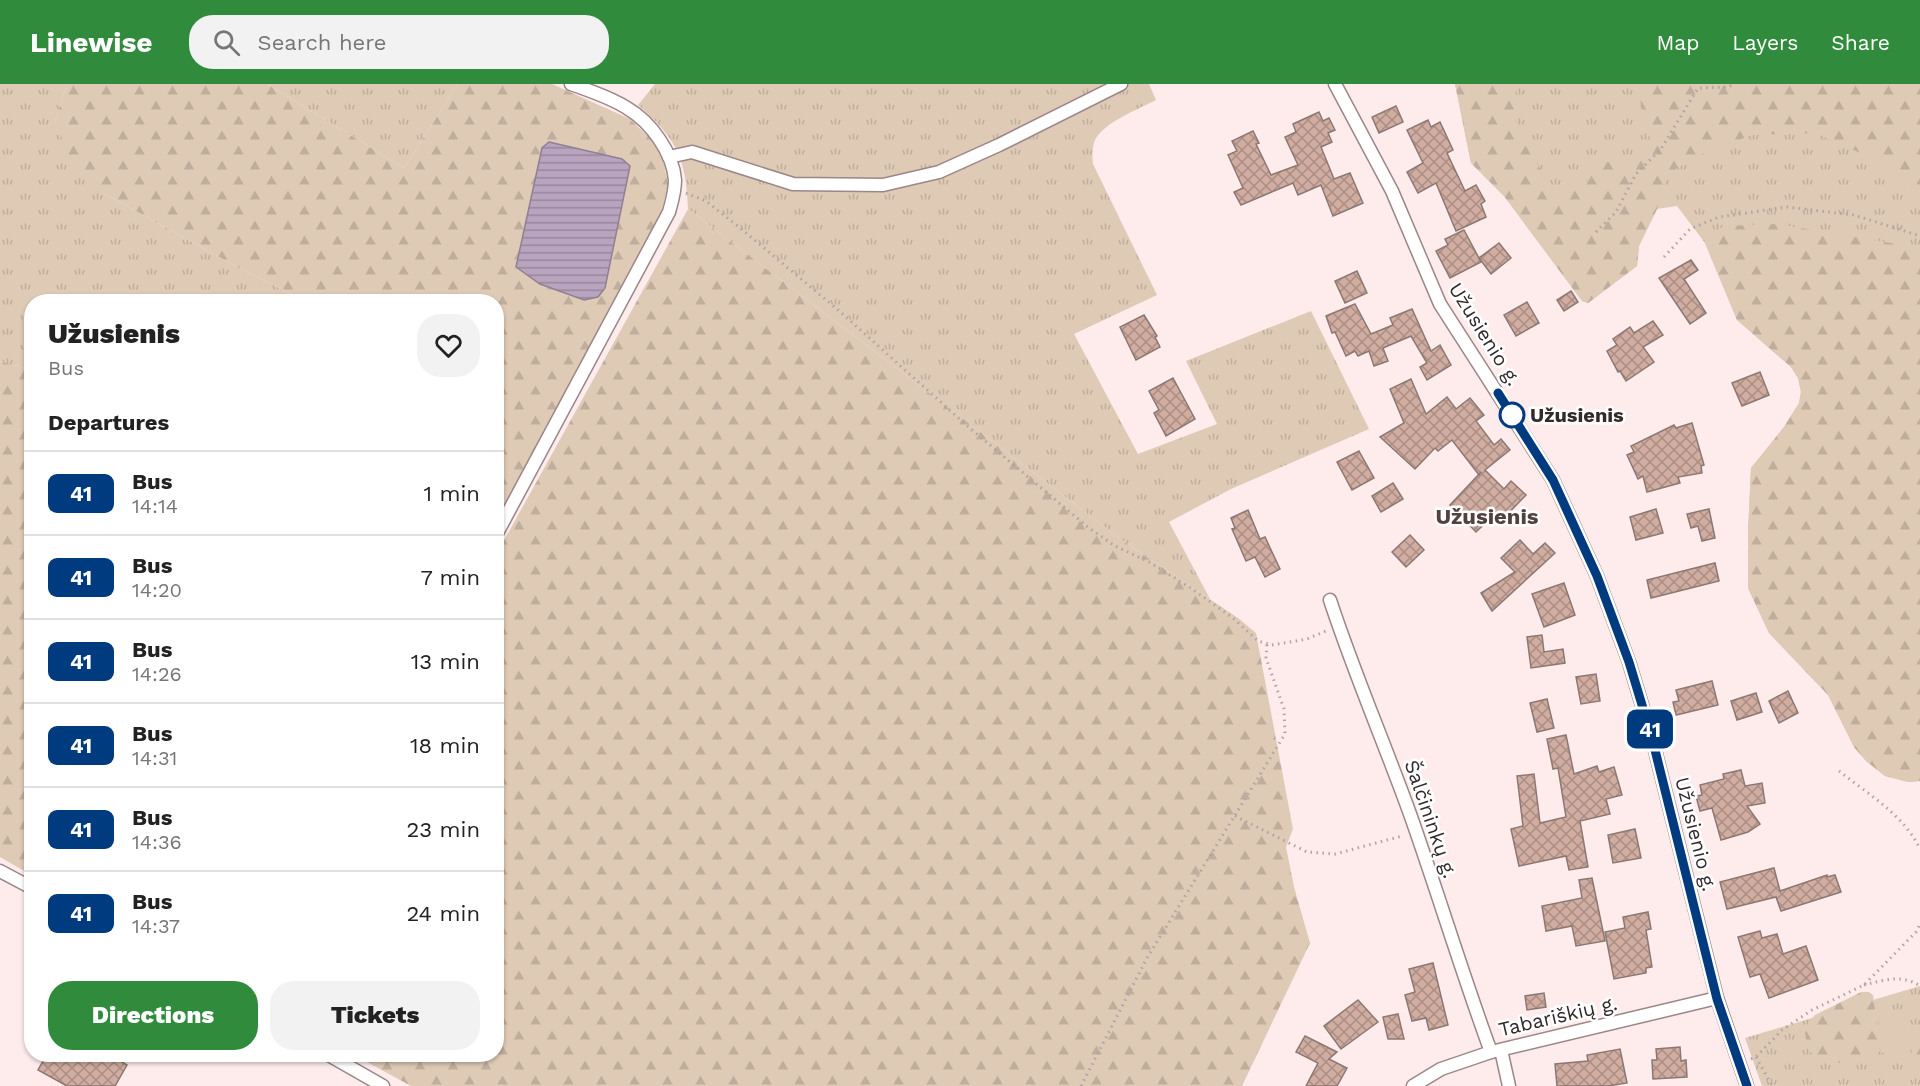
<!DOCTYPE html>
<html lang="en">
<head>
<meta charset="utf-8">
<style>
	body { margin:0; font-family:"Work Sans",sans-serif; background:#f2f2f2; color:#222; height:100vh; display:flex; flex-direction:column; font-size:22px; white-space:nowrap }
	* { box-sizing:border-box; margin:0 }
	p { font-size:20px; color:#767676 }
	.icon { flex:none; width:33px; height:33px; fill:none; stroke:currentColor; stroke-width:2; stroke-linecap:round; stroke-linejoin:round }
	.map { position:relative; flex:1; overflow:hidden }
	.side { position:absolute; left:24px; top:210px; width:480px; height:768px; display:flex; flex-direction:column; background:#fff; border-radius:24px; box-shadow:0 2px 4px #0004 }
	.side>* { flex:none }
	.badge { padding:0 12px; border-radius:9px; font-size:21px; line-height:39px }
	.map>.badge { position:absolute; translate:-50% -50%; box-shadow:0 0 0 3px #fff }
	h2 { padding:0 24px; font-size:22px; line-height:54px }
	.round { display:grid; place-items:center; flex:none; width:63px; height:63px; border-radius:24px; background:#f2f2f2 }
	.head { display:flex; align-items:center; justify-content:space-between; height:102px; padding:0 24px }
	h1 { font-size:28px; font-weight:800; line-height:45px }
	.action { display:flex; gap:12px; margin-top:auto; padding:12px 24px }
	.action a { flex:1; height:69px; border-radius:24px; background:#318b3c; color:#fff; font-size:24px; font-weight:800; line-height:69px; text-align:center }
	.action a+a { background:#f2f2f2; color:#222 }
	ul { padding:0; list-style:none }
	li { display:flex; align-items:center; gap:18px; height:84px; padding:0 24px; border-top:2px solid #e0e0e0 }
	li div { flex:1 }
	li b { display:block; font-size:22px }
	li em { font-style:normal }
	li .badge { min-width:66px; font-weight:700; text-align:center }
	header { display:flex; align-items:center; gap:36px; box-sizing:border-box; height:84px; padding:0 30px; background:#318b3c; color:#fff }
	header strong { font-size:28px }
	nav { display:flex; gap:33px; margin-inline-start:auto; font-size:21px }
	.search { width:420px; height:54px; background:#f2f2f2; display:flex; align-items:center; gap:15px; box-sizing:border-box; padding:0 21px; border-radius:24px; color:#767676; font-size:22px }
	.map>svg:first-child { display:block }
	.grass { fill:url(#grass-tufts) }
	.forest { fill:url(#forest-firs); fill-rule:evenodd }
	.pitch { fill:#dfcab6 }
	.water { fill:url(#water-rules); stroke:#917f93; stroke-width:1.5 }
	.building { fill:url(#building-cross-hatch); stroke:#8b7872; stroke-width:1.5 }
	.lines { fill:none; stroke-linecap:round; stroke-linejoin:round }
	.minor-casing { stroke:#9b8688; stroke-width:15 }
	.path { stroke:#b1a2a3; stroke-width:3; stroke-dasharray:1.5 4.5; stroke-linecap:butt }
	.minor { stroke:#fff; stroke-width:12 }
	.line-casing { stroke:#fff; stroke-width:14 }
	.line { stroke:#003b80; stroke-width:9 }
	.stop-dot { fill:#fff; stroke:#003b80; stroke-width:3 }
	.labels { text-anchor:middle; stroke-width:5; stroke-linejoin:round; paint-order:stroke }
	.street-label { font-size:20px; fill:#332a2b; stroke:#fff }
	.stop-label { font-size:20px; font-weight:bold; fill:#332a2b; stroke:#fff; text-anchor:start }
	.quarter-label { font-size:22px; font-weight:bold; fill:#534142; stroke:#fff }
</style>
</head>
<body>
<header>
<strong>Linewise</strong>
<div class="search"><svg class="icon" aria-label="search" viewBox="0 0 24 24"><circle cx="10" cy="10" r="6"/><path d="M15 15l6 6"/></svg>Search here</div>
<nav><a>Map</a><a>Layers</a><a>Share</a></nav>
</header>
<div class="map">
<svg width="1920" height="1002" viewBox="0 0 1920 1002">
	<defs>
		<pattern id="grass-tufts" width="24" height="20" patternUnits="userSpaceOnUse" patternTransform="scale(1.5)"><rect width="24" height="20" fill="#dfcab6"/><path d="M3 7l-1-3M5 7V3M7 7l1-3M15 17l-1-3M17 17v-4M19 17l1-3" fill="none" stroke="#c0ae9d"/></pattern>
		<pattern id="forest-firs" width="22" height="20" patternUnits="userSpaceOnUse" patternTransform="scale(1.5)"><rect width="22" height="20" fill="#dfcab6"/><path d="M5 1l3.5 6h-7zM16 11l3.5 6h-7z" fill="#c0ae9d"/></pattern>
		<pattern id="water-rules" width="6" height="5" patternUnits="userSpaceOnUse" patternTransform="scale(1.5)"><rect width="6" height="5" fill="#b9a4c0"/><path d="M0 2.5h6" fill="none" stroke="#97869c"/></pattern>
		<pattern id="building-cross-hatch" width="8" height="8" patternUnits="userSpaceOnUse" patternTransform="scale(1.5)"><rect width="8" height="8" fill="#d1ada1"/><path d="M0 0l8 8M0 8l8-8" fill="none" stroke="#aa8d83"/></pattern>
	</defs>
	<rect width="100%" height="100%" fill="#feeced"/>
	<g class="grass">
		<path d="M0,0H67L55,37L105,110L237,183L305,217L32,218L31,286L0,277Z"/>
		<path d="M267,0H458L404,84Z"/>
		<path d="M655,0H1149L1156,16C1139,25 1104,38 1095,56C1092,63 1092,72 1093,80L1157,211L1074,250L1138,370L1217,340L1186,277L1311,227L1369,345L1231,405L1169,438L1210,515L1123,457L688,125C686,74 677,55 638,21Z"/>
		<path d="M1455,0H1920V697L1908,698L1885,692L1866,677L1854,663L1828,611L1769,549L1748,504V448L1751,384L1784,343L1799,319L1801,308L1798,294L1791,283L1737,236L1705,159L1677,122L1657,125L1639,162L1637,182L1588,219L1582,217L1504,112L1471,79Z"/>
		<path d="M1920,902V1002H1762L1745,954Z"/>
	</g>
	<g class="forest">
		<path d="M67,0H267L404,84L458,0H552L630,35L655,59L664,80L668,100L662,126L497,435L496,218L305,217L237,183L105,110L70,74L55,37ZM516,183L584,216L540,200Z"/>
		<path d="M1455,0H1518L1516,3L1514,31L1521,51L1549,101L1563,108L1582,103L1593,90L1607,78L1624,77L1642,72L1650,56L1646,32L1633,0H1920V105L1865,71L1815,49L1752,51L1702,70L1677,84L1664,101L1657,125L1639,162L1637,182L1588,219L1582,217L1504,112L1471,79Z"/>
		<path d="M688,125L1123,457L1238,534L1256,549L1293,745L1286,763L1294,803L1310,859L1242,1002H411L354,971L496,970L497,469Z"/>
		<path d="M1777,140L1897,160L1920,161V697L1908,698L1885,692L1866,677L1854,663L1828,611L1769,549L1748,504V448L1751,384L1784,343L1799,319L1801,308L1798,294L1791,283L1737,236L1705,159L1723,142Z"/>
		<path d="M0,277L31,286V791L0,773Z"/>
		<path d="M1861,908H1869L1873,911L1880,967L1877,971L1845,980L1816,974L1807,964L1805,948L1808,939L1815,931Z"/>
		<path d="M1920,951V979L1911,974L1912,963Z"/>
	</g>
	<path class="pitch" d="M1901,925L1906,966L1882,969L1878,928Z"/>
	<path class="water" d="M549,58L622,75L630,82L605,204L598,213L584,216L540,200L516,183L542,64Z"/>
	<g class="building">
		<path d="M1396,22L1403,38L1379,49L1372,33Z"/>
		<path d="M1319,28L1323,37L1329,34L1335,46L1328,49L1332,58L1321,63L1334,95L1350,89L1363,119L1333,132L1321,101L1298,111L1293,99L1241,121L1234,108L1243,104L1228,71L1237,67L1232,57L1253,47L1259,59L1256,60L1271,91L1298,81L1285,53L1296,48L1293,40Z"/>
		<path d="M1428,36L1431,43L1440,38L1453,66L1447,69L1465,107L1476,101L1485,117L1481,120L1486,133L1456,147L1436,99L1418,109L1407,88L1423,79L1407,46Z"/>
		<path d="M1464,146L1481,178L1450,194L1436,167L1448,161L1445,155Z"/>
		<path d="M1499,159L1511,174L1491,190L1479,174Z"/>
		<path d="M1691,176L1698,186L1684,195L1706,229L1690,240L1659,194Z"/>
		<path d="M1357,187L1367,209L1345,219L1335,197Z"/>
		<path d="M1571,207L1578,218L1564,227L1557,216Z"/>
		<path d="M1527,218L1539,239L1516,252L1504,231Z"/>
		<path d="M1355,220L1371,250L1393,241L1390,234L1412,225L1431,267L1440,261L1451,281L1427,296L1420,283L1427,279L1411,252L1383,264L1388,277L1374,282L1369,267L1358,272L1355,267L1346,272L1335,248L1332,249L1326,232Z"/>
		<path d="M1144,231L1157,252L1155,253L1160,263L1136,276L1120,243Z"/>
		<path d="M1653,237L1663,251L1643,263L1654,278L1626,297L1620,287L1618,288L1607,267L1617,261L1613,255L1630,243L1634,249Z"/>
		<path d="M1760,288L1769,311L1742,322L1732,299Z"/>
		<path d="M1173,294L1195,335L1166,352L1154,329L1159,326L1149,307Z"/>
		<path d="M1411,295L1426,330L1447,313L1456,325L1470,314L1484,331L1476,337L1494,361L1501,355L1510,366L1485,386L1504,405L1511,397L1526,411L1501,437L1495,430L1476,448L1450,421L1481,388L1479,391L1452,356L1438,367L1435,364L1415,385L1380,353L1404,339L1390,305Z"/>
		<path d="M1692,339L1704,381L1701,382L1702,389L1678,393L1680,399L1647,408L1643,392L1638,395L1627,371L1634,368L1631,362L1674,341L1676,344Z"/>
		<path d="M1359,367L1374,394L1352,406L1337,378Z"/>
		<path d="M1393,399L1403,415L1381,428L1372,412Z"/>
		<path d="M1656,425L1663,449L1636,456L1630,433Z"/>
		<path d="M1709,425L1715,454L1702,457L1698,442L1691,444L1687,430Z"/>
		<path d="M1248,426L1260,455L1265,453L1280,485L1265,493L1255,473L1246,477L1232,445L1235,444L1231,434Z"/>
		<path d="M1410,451L1424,466L1406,483L1392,468Z"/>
		<path d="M1520,456L1533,470L1545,459L1555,469L1492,527L1481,509L1515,488L1501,474Z"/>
		<path d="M1715,479L1719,497L1651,514L1647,496Z"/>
		<path d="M1564,499L1575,531L1544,543L1532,510Z"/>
		<path d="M1542,551L1544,568L1563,565L1565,579L1531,584L1527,553Z"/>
		<path d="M1596,590L1600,617L1581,620L1576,593Z"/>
		<path d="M1712,597L1718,621L1676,631L1673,618L1679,617L1676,606Z"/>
		<path d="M1788,607L1798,629L1779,639L1769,617Z"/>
		<path d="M1756,609L1762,628L1737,636L1731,617Z"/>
		<path d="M1547,615L1554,644L1537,648L1530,619Z"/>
		<path d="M1566,651L1574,690L1597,682L1599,688L1614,683L1622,711L1606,715L1610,730L1580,737L1588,783L1569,786L1566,772L1519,782L1511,745L1523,742L1517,692L1534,690L1540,739L1566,733L1558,684L1553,685L1547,655Z"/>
		<path d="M1741,686L1745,702L1762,699L1765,719L1747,722L1760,740L1748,748L1721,756L1712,724L1700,727L1696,712L1702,711L1700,701L1724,695L1723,690Z"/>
		<path d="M1635,745L1641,774L1613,779L1608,751Z"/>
		<path d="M1774,784L1780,807L1827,791V793L1835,791L1841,808L1781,827L1776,813L1727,825L1720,798Z"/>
		<path d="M1592,794L1605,857L1576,862L1572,842L1546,847L1542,822L1582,814L1579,796Z"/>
		<path d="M1648,828L1651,845L1646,846L1652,883L1646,884V889L1614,895L1605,848L1625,844L1623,833Z"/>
		<path d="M1760,847L1762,854L1777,850L1783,870L1806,862L1818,896L1769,914L1760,890L1750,893L1738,853Z"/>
		<path d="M1433,879L1448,941L1429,946L1426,934L1412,937L1405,911L1415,908L1409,885Z"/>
		<path d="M1544,909L1546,923L1527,926L1525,912Z"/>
		<path d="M1358,916L1378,938L1341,965L1324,942Z"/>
		<path d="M1398,930L1404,955H1388L1383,933Z"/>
		<path d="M1305,952L1337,968L1329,975L1347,984L1337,1002H1306L1318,979L1296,968Z"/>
		<path d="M1680,963L1681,977L1686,976L1687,993L1653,995L1652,976H1657L1656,965Z"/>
		<path d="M1620,965L1627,999L1608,1002H1557L1555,980L1588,977L1587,971Z"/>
		<path d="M47,970H109L127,981L115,1002H67L38,986Z"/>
	</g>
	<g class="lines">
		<defs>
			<g id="minor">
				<path d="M1335,0L1392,107L1440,220L1553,396L1597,492L1629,578L1652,654L1717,914L1747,1002"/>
				<path d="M669,73L692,68L793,100L883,101L939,88L999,61L1121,0"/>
				<path d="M496,451L669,128C672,117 675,108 675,96C673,69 651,38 627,24C610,13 590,7 571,0"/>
				<path d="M1330,516C1354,589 1384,658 1410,730C1438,809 1462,889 1491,968"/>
				<path d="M0,787L32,804"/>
				<path d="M1501,966L1509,1002"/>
				<path d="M327,970L383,1002"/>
				<path d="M1413,1002L1441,985L1491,968L1717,914"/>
			</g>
		</defs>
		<use href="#minor" class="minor-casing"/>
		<g class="path">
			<path d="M686,109L706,117L739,143L837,225L972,346L1089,444L1115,462L1149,478L1191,504L1233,534L1258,557L1272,561L1307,555L1326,547"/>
			<path d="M1596,148L1616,128L1636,90L1661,65L1698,4L1728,3L1735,0"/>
			<path d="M1664,173L1690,145L1719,133L1787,123L1854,131L1920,152"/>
			<path d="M1839,687C1868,710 1904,731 1920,765"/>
			<path d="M1235,732L1307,768L1335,770L1402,752"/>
			<path d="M1864,901C1884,896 1902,890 1920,902"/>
			<path d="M1756,973L1772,1002"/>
			<path d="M1751,975L1756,973L1782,946L1812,926L1864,901L1916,848L1920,840"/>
			<path d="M1081,1002L1147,874L1285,650L1284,625L1266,574L1267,560"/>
		</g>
		<use href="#minor" class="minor"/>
	</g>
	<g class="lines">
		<defs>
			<path id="line" d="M1498,309L1553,396L1597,492L1629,578L1652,654L1717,915L1747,1002"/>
		</defs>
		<use href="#line" class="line-casing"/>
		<use href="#line" class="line"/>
	</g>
	<circle class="stop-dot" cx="1512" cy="331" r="12"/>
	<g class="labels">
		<g class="street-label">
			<text transform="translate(1485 250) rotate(58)" y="7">Užusienio g.</text>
			<text transform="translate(1431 735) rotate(71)" y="7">Šalčininkų g.</text>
			<text transform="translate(1696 750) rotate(76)" y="7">Užusienio g.</text>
			<text transform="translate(1558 932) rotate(-13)" y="7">Tabariškių g.</text>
		</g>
		<g class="stop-label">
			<text x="1530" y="338">Užusienis</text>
		</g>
		<g class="quarter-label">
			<text x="1487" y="440">Užusienis</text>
		</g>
	</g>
</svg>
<b class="badge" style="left:1650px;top:645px;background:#003b80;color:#fff">41</b>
<section class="side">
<div class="head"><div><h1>Užusienis</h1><p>Bus</p></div><a class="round"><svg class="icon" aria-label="heart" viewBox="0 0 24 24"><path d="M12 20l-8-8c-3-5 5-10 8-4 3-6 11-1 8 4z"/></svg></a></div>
<h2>Departures</h2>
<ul>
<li><span class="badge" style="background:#003b80;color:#fff">41</span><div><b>Bus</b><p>14:14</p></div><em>1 min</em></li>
<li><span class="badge" style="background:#003b80;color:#fff">41</span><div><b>Bus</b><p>14:20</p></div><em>7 min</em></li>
<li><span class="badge" style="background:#003b80;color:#fff">41</span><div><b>Bus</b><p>14:26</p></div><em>13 min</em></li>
<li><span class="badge" style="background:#003b80;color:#fff">41</span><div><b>Bus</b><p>14:31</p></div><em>18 min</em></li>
<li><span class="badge" style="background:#003b80;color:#fff">41</span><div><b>Bus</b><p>14:36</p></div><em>23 min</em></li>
<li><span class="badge" style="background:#003b80;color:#fff">41</span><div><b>Bus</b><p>14:37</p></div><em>24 min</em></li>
</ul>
<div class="action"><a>Directions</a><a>Tickets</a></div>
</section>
</div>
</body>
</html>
